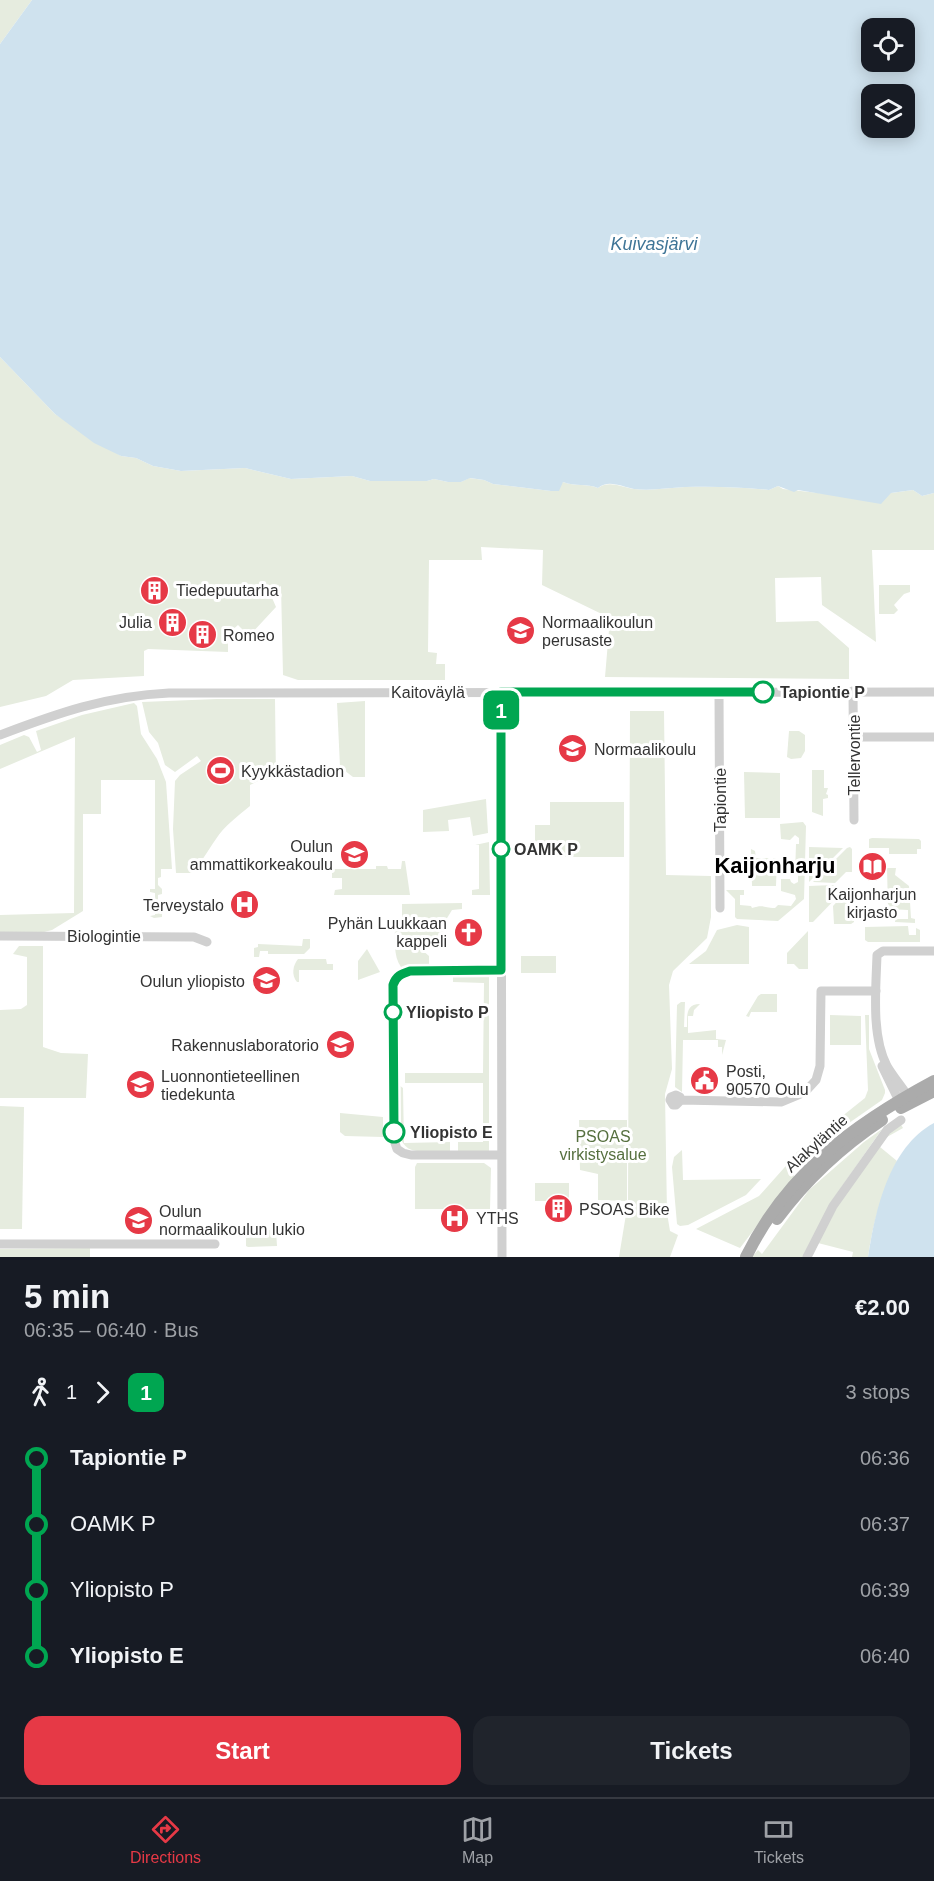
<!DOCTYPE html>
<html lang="en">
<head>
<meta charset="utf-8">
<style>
	body { margin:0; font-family:Arial,sans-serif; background:#20242c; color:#f1f3f6; height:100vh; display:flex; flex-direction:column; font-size:22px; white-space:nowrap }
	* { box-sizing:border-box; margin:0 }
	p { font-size:20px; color:#9ea1a6 }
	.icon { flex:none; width:33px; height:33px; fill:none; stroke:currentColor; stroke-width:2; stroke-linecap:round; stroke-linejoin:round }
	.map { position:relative; height:1257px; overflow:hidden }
	.details { display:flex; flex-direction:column; background:#171b24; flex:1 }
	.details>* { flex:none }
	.badge { padding:0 12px; border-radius:9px; font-size:21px; line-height:39px }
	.fabs { position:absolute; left:861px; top:18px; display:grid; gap:12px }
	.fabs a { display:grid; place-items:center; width:54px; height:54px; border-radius:12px; background:#171b24; box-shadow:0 3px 15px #0003; font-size:30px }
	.map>.badge { position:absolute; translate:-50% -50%; box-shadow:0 0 0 3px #fff }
	.legs { display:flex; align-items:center; gap:9px; height:66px; padding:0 24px; font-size:20px }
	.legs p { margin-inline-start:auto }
	.headline { display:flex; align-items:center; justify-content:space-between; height:102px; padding:0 24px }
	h1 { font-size:33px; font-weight:600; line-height:45px }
	.cta { display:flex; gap:12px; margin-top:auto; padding:12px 24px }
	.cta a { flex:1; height:69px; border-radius:18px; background:#e63946; color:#fff; font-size:24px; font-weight:600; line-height:69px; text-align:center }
	.cta a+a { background:#20242c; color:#f1f3f6 }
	ul { padding:0 24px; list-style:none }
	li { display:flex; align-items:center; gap:21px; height:66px; font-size:22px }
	li i { display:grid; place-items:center; width:9px; height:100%; margin:0 8px; background:currentColor }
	li i::after { content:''; width:15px; height:15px; margin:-8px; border:4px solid; border-radius:50%; background:#171b24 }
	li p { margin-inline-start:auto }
	li:first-child i { background:linear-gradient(#0000 50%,currentColor 0) }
	li:last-child i { background:linear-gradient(currentColor 50%,#0000 0) }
	.tabs { display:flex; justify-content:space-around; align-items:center; height:84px; border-top:2px solid #363941; background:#171b24; font-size:16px; color:#9ea1a6 }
	.tabs a { display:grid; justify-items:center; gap:3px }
	.tabs .on { color:#e63946 }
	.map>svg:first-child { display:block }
	.green { fill:#e6ecdf }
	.water { fill:#cfe2ee; fill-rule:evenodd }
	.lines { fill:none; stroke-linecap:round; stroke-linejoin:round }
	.minor { stroke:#d0d0d0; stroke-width:9 }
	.major { stroke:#ababab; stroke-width:12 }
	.line-1-casing { stroke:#fff; stroke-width:14 }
	.line-1 { stroke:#00a651; stroke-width:9 }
	.stop-1-dot { fill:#fff; stroke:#00a651; stroke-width:3 }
	.labels { text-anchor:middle; stroke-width:6; stroke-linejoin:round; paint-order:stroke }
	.poi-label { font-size:16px; fill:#333; stroke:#fff; text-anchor:start }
	.street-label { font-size:16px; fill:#333; stroke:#fff }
	.stop-label { font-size:16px; font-weight:bold; fill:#333; stroke:#fff; text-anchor:start }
	.park-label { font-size:16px; fill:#56703f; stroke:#fff }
	.water-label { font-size:18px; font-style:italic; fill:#3f7597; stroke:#fff }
	.district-label { font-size:22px; font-weight:bold; fill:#000; stroke:#fff }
</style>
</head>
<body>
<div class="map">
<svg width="934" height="1257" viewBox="0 0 934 1257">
	<rect width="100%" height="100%" fill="#fff"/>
	<g class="green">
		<path d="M0,0H32L0,44Z"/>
		<path d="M0,357L55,414L121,456L136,458L153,466L181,471L245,468L291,479L352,476L370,481H427L434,479L448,482H461L469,478L484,480L493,484L551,491L563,482C575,487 586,483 598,488C609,480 622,487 634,489C651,491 668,488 685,487C712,486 741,487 769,490L778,486L783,489L827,494L891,493L913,490L922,496L934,493V550H872L876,642L822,605L821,577L775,578L776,622L818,621L849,648V679L605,677L610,618L542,585L543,550L481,547L482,560H429L428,652L437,653L436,664H445V680H298L283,675L281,586L270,593L276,607L249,636L238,625L228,634V652L148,649L144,651V676L73,680L46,696L0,707Z"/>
		<path d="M879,585H910V592L904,594L894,605L898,610L894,614H879Z"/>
		<path d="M217,699H275L276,780H260L250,785V806C238,816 224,826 216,839C208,850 201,864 191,873H176L173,829L175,781L180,775L201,761L197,756L175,772L165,765L158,743L149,732L142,702Z"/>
		<path d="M365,701V777H353L340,767L337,703Z"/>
		<path d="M134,703L137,706L141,734L157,759L166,782L172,869H161V877L158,878V885L162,889V894L158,895V911H162V917L154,918L150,916L155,915V893L150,892V889H155V780H101V814H83V911L52,930L44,932H0V915L74,913L75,737L0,769V745L24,735L29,737L37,752L41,750L36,731L82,715Z"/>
		<path d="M630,711H664L666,875L711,876V917L707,938L673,971L669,985L672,1069L665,1094L667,1213L670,1231L678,1235L670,1257H619L628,1202Z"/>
		<path d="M789,731H799L805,735V751L801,758L791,759L787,757Z"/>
		<path d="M812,770H824V788H828L826,794L828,795V798L823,799V816L812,812Z"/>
		<path d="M744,772L780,773V818H745Z"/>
		<path d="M486,799L488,833L473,836L470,817L448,820L449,831L423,832V810Z"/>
		<path d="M550,802H624V857H549V846H535V825H550Z"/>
		<path d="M803,822L806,826L804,899L778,921L737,919L735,917V899L726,890H744V895H740V905L751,906L752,908C764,904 763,908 775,908L778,905L791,906L796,899L795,895L781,891V879H790L791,882L794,884L798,882V875H795L796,844H799V838L795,835L790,840L781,839L780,824Z"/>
		<path d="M872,838L919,839L921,841V849H917V854H889V848H869V839Z"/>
		<path d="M489,842L490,895H472V890L479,889V845H475Z"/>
		<path d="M809,847L843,848L809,882Z"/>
		<path d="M850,847L852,849V872H846L835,883L813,882L847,848Z"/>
		<path d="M751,849L755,851L756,858H777L776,886H752Z"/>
		<path d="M402,861H405L410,895H334L335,890L342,889V878H332V869H376V866H387L388,869H401Z"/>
		<path d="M887,868H896L895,875L909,886L911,918L915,919V923L895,922V919H908V910L888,909Z"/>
		<path d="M833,885L841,893L813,922H809V886Z"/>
		<path d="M843,895L846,898H854V922L851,924H834L833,906Z"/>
		<path d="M462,903V909L452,910L444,923L443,937L422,938V950L429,956V967H401C393,956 395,938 395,925L402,924V904Z"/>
		<path d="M737,925L749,927V964H689L706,951L717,930Z"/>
		<path d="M908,926L909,935H916V928L920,930V942H868L865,940V927Z"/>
		<path d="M808,931V969H799L794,964H787V953Z"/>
		<path d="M303,939H310V948L304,954H268V951H260L259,957H254V948L258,947V944L302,946Z"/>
		<path d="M19,946H43V1047L61,1053L88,1054L86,1098H0V1010L21,1009L27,1005V957L13,954Z"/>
		<path d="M367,949L380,972L358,980V961Z"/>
		<rect x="521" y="956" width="35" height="17"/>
		<path d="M298,959H326L327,964H333V970H299V982H297C291,975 293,965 298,959Z"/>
		<path d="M453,974H489V1151H458V1142H483V1083H405V1073H483L484,983L453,982Z"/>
		<path d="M761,994H777V1012H751L749,1017L746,1016L758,996Z"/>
		<path d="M681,1002H685L684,1027H687C687,1015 686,1004 700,1004L694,1010L693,1016H688V1033L716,1030V1039L726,1040L722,1055V1047H718V1040H683L682,1092L675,1087L677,1005Z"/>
		<path d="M830,1015L861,1016V1045H830Z"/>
		<path d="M865,1015H869V1049L885,1090V1093L882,1100L849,1123L799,1169L796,1153L865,1098L868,1090Z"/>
		<path d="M396,1083L403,1088L404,1143L450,1142V1151C438,1151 423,1153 412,1150C392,1144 396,1100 396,1083Z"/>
		<path d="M0,1106L24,1107L22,1229H0Z"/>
		<path d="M340,1113L383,1117V1137L345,1136L340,1132Z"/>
		<path d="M579,1120H627V1201L598,1200V1174L580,1170Z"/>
		<path d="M900,1123L903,1128L887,1137L880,1147L897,1161C882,1194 873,1221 868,1257H852L853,1252L818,1243L813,1255H810L835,1208L889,1131Z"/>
		<path d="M882,1129L831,1202L803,1257H752L758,1250L762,1254L809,1190L864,1142Z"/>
		<path d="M682,1150L683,1180L761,1179L746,1195L688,1225L680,1226L677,1224L672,1167L674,1157Z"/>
		<path d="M792,1159L794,1177L740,1248L696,1229L759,1196Z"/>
		<path d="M417,1163H484L491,1168L490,1209H415V1167Z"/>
		<rect x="535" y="1183" width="34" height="18"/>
		<path d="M248,1230H276L277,1246L248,1247L246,1246V1232Z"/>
		<path d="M90,1248V1257H0V1249Z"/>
	</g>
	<g class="water">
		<path d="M32,0H934V493L922,496L913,490L891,493L881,504L798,490L794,492L778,486L769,490C741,487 712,486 685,487C668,488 651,491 634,489C622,487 609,479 598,488C587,483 575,487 563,482L559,491H551L493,484L484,480L470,478L461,482H448L434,479L427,481H370L352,476L291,479L245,468L181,471L153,466L136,458L121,456L94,443L55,414L0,357V44ZM904,28V62H872V28ZM904,94V128H872V94Z"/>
		<path d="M934,1123V1257H868C875,1211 889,1147 934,1123Z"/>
	</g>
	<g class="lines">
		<g class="minor">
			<path d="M501,691L502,1257"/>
			<path d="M719,691L720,908"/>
			<path d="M853,691L854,820"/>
			<path d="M0,735C58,713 106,696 169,693L934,692"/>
			<path d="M854,737H934"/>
			<path d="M0,936L194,937L207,942"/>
			<path d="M882,1066L901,1105"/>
			<path d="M681,1100L680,1097L676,1095L671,1097L670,1100L673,1105H676L681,1100L781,1102L805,1092L816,1080L820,1066L821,991H876"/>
			<path d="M911,1101C904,1089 894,1078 887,1066C871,1036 876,988 877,955L883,951H934"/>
			<path d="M501,1155H411L403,1153L397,1149L394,1140L393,1120V985C396,976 401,974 410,971H501"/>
			<path d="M0,1244H215"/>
			<path d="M807,1257L833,1206L887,1130L901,1120"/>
		</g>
		<g class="major">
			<path d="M901,1108L934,1091"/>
			<path d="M777,1219C806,1180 841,1147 882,1120"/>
			<path d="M746,1257C787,1173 854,1124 934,1081"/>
		</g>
	</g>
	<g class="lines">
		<defs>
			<path id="line-1" d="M394,1132L393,985C396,976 401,974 410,971L501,970V692H763"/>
		</defs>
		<use href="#line-1" class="line-1-casing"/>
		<use href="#line-1" class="line-1"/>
	</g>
	<defs>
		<symbol id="building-disc" viewBox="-11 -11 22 22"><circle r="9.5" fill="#e63946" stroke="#fff"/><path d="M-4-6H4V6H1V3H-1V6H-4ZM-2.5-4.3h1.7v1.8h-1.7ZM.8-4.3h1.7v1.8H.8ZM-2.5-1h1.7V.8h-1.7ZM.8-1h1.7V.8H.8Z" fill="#fff"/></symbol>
		<symbol id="school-disc" viewBox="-11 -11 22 22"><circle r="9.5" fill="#e63946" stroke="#fff"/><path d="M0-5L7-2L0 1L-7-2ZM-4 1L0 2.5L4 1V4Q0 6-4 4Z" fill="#fff"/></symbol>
		<symbol id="stadium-disc" viewBox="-11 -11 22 22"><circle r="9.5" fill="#e63946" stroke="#fff"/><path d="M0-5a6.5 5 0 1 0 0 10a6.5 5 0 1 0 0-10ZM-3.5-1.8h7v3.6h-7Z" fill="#fff"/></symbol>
		<symbol id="university-disc" viewBox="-11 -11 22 22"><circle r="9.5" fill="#e63946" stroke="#fff"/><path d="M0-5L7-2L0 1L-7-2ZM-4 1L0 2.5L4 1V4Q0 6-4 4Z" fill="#fff"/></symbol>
		<symbol id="library-disc" viewBox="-11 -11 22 22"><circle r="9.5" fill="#e63946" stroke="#fff"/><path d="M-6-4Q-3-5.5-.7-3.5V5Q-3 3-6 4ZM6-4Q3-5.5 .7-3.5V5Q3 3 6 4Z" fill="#fff"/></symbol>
		<symbol id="hospital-disc" viewBox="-11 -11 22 22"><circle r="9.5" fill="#e63946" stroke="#fff"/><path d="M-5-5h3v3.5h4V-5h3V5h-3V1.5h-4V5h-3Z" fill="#fff"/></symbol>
		<symbol id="church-disc" viewBox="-11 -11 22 22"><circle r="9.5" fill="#e63946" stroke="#fff"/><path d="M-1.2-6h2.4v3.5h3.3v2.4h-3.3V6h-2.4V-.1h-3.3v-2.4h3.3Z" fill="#fff"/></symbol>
		<symbol id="civic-disc" viewBox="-11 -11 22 22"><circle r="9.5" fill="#e63946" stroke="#fff"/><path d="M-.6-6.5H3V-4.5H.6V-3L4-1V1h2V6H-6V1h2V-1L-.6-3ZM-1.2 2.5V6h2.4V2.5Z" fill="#fff"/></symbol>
	</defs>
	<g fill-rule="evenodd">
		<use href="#building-disc" x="138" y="574" width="33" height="33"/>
		<use href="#building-disc" x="156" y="606" width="33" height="33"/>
		<use href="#school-disc" x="504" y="614" width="33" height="33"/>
		<use href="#building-disc" x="186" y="618" width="33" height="33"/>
		<use href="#school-disc" x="556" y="732" width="33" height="33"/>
		<use href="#stadium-disc" x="204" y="754" width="33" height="33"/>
		<use href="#university-disc" x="338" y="838" width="33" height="33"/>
		<use href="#library-disc" x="856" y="850" width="33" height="33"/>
		<use href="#hospital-disc" x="228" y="888" width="33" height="33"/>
		<use href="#church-disc" x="452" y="916" width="33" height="33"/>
		<use href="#university-disc" x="250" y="964" width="33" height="33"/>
		<use href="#university-disc" x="324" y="1028" width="33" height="33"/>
		<use href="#civic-disc" x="688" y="1064" width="33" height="33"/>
		<use href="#university-disc" x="124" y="1068" width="33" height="33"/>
		<use href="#building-disc" x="542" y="1192" width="33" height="33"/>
		<use href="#hospital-disc" x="438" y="1202" width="33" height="33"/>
		<use href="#school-disc" x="122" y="1204" width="33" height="33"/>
	</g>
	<g class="stop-1-dot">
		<circle cx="763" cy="692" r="10"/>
		<circle cx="501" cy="849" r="8"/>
		<circle cx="393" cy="1012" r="8"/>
		<circle cx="394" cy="1132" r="10"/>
	</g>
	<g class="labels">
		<g class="poi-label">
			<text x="176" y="596">Tiedepuutarha</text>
			<text x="152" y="628" text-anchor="end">Julia</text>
			<text x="542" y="628">Normaalikoulun<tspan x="542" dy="18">perusaste</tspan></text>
			<text x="223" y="641">Romeo</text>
			<text x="594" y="755">Normaalikoulu</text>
			<text x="241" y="777">Kyykkästadion</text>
			<text x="333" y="852" text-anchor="end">Oulun<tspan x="333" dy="18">ammattikorkeakoulu</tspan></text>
			<text x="872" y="900" text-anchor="middle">Kaijonharjun<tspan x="872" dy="18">kirjasto</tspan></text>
			<text x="224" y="911" text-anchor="end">Terveystalo</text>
			<text x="447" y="929" text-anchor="end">Pyhän Luukkaan<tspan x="447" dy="18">kappeli</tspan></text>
			<text x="245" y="987" text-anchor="end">Oulun yliopisto</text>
			<text x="319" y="1051" text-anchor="end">Rakennuslaboratorio</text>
			<text x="726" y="1077">Posti,<tspan x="726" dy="18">90570 Oulu</tspan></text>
			<text x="161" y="1082">Luonnontieteellinen<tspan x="161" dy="18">tiedekunta</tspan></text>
			<text x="579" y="1215">PSOAS Bike</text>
			<text x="159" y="1217">Oulun<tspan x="159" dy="18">normaalikoulun lukio</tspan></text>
			<text x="476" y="1224">YTHS</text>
		</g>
		<g class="street-label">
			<text x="428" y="698">Kaitoväylä</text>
			<text transform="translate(854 755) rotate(-90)" y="6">Tellervontie</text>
			<text transform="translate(720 800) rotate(-90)" y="6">Tapiontie</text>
			<text x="104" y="942">Biologintie</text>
			<text transform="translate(816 1143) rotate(-42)" y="6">Alakyläntie</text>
		</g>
		<g class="stop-label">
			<text x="780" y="698">Tapiontie P</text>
			<text x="514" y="855">OAMK P</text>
			<text x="406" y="1018">Yliopisto P</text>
			<text x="410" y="1138">Yliopisto E</text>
		</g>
		<g class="park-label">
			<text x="603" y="1142">PSOAS<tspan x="603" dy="18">virkistysalue</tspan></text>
		</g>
		<g class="water-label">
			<text x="654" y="250">Kuivasjärvi</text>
		</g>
		<g class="district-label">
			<text x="775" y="873">Kaijonharju</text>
		</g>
	</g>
</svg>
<div class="fabs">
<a><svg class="icon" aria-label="locate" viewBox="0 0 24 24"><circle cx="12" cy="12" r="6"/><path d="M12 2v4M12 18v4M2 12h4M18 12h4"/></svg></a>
<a><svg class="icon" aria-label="layers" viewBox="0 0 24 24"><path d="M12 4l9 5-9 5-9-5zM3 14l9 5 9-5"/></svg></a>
</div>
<b class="badge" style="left:501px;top:710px;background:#00a651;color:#fff">1</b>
</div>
<section class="details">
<div class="headline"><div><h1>5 min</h1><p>06:35 – 06:40 · Bus</p></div><b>€2.00</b></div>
<div class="legs"><svg class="icon" aria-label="walk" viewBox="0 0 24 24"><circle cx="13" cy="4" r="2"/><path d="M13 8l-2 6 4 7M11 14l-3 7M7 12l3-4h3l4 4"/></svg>1<svg class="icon" aria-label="forward" viewBox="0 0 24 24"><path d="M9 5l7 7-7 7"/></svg><b class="badge" style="background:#00a651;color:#fff">1</b><p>3 stops</p></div>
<ul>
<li><i style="color:#00a651"></i><b>Tapiontie P</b><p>06:36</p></li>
<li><i style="color:#00a651"></i><span>OAMK P</span><p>06:37</p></li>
<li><i style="color:#00a651"></i><span>Yliopisto P</span><p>06:39</p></li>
<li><i style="color:#00a651"></i><b>Yliopisto E</b><p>06:40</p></li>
</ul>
<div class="cta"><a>Start</a><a>Tickets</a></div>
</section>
<nav class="tabs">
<a class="on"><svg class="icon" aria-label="directions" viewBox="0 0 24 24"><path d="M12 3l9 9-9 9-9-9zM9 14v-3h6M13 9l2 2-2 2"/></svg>Directions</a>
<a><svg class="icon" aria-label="map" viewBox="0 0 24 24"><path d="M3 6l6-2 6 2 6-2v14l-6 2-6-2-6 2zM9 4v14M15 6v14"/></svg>Map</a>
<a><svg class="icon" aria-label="tickets" viewBox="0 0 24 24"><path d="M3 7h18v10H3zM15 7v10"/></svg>Tickets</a>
</nav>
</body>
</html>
